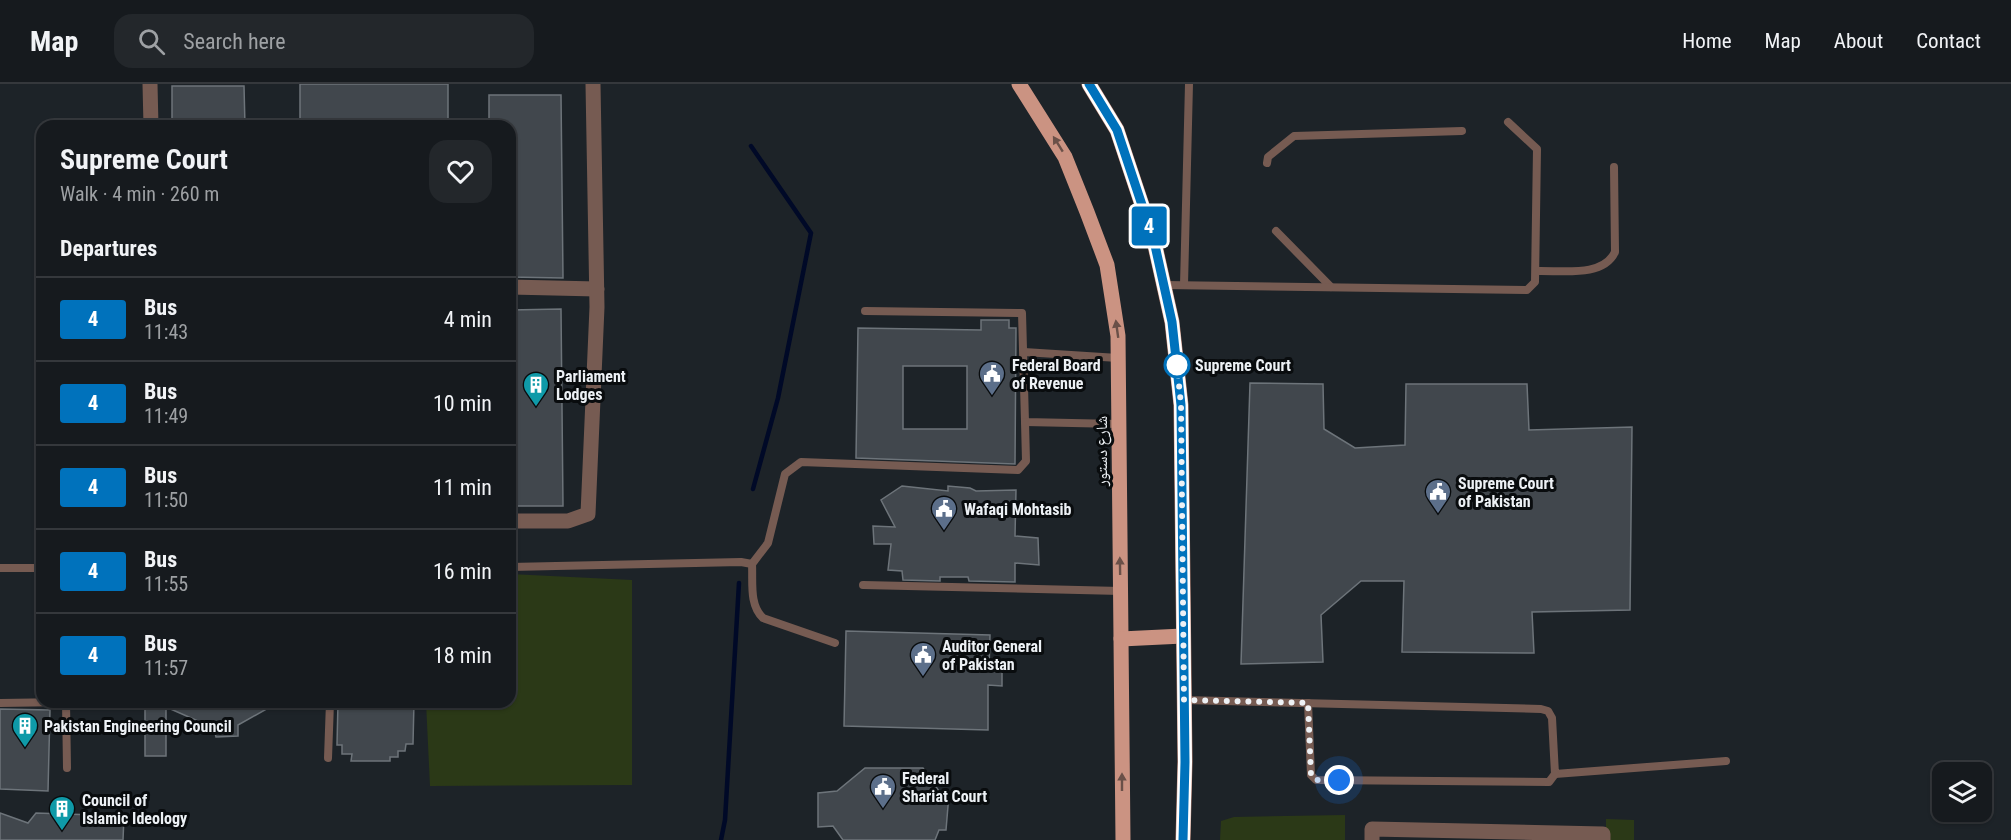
<!DOCTYPE html>
<html lang="en">
<head>
<meta charset="utf-8">
<style>
	body { margin:0; font-family:"Roboto Condensed","Noto Naskh Arabic",sans-serif; background:#23272b; color:#f1f3f6; height:100vh; display:flex; flex-direction:column; font-size:22px; white-space:nowrap }
	* { box-sizing:border-box; margin:0 }
	p { font-size:20px; color:#9ea1a4 }
	.icon { flex:none; width:33px; height:33px; fill:none; stroke:currentColor; stroke-width:2; stroke-linecap:round; stroke-linejoin:round }
	.map { position:relative; flex:1; overflow:hidden }
	.sheet { position:absolute; left:36px; top:36px; width:480px; height:588px; display:flex; flex-direction:column; background:#161a1e; border-radius:18px; box-shadow:0 2px 4px #0004,0 0 0 2px #35383c }
	.sheet>* { flex:none }
	.badge { padding:0 12px; border-radius:4px; font-size:21px; line-height:39px }
	.tools { position:absolute; left:1932px; top:678px; display:grid; gap:12px }
	.tools a { display:grid; place-items:center; width:60px; height:60px; border-radius:12px; background:#161a1e; box-shadow:0 2px 4px #0004,0 0 0 2px #35383c; font-size:30px }
	.you { position:absolute; width:30px; height:30px; margin:-15px; border:4px solid #fff; border-radius:50%; background:#1a73e8; box-shadow:0 0 0 9px #1a73e833 }
	.map>.badge { position:absolute; translate:-50% -50%; box-shadow:0 0 0 3px #fff }
	h2 { padding:0 24px; font-size:22px; line-height:54px }
	.round { display:grid; place-items:center; flex:none; width:63px; height:63px; border-radius:18px; background:#23272b }
	.head { display:flex; align-items:center; justify-content:space-between; height:102px; padding:0 24px }
	h1 { font-size:28px; font-weight:700; line-height:45px }
	ul { padding:0; list-style:none }
	li { display:flex; align-items:center; gap:18px; height:84px; padding:0 24px; border-top:2px solid #35383c }
	li div { flex:1 }
	li b { display:block; font-size:22px }
	li em { font-style:normal }
	li .badge { min-width:66px; font-weight:700; text-align:center }
	header { display:flex; align-items:center; gap:36px; box-sizing:border-box; height:84px; padding:0 30px; background:#161a1e; border-bottom:2px solid #35383c }
	header strong { font-size:28px }
	nav { display:flex; gap:33px; margin-inline-start:auto; font-size:21px }
	.search { width:420px; height:54px; background:#23272b; display:flex; align-items:center; gap:15px; box-sizing:border-box; padding:0 21px; border-radius:18px; color:#9ea1a4; font-size:22px }
	.map>svg:first-child { display:block }
	.green { fill:#2b3917 }
	.lines { fill:none; stroke-linecap:round; stroke-linejoin:round }
	.stream { stroke:#000927; stroke-width:4.5 }
	.building { fill:#41474d; stroke:#6d747a; stroke-width:1.5; fill-rule:evenodd }
	.lane { stroke:#765b52; stroke-width:8 }
	.street { stroke:#765b52; stroke-width:15 }
	.primary { stroke:#cb9382; stroke-width:15 }
	.oneway { fill:#6a5048 }
	.line-casing { stroke:#fff; stroke-width:14 }
	.line { stroke:#0072bc; stroke-width:9 }
	.walk { stroke:#edf1f5; stroke-width:6; stroke-dasharray:0 10.8 }
	.stop-dot { fill:#fff; stroke:#0072bc; stroke-width:3 }
	.labels { text-anchor:middle; stroke-width:6; stroke-linejoin:round; paint-order:stroke }
	.poi-label { font-size:16px; font-weight:bold; fill:#edf1f5; stroke:#090c0e; text-anchor:start }
	.stop-label { font-size:16px; font-weight:bold; fill:#edf1f5; stroke:#090c0e; text-anchor:start }
	.street-label { font-size:16px; fill:#edf1f5; stroke:#090c0e }
</style>
</head>
<body>
<header>
<strong>Map</strong>
<div class="search"><svg class="icon" aria-label="search" viewBox="0 0 24 24"><circle cx="10" cy="10" r="6"/><path d="M15 15l6 6"/></svg>Search here</div>
<nav><a>Home</a><a>Map</a><a>About</a><a>Contact</a></nav>
</header>
<div class="map">
<svg width="2011" height="756" viewBox="0 0 2011 756">
	<rect width="100%" height="100%" fill="#1d2328"/>
	<g class="green">
		<path d="M510,490L632,496V701L430,702L426,618H510Z"/>
		<path d="M1345,731V756H1220L1221,737L1234,733Z"/>
		<path d="M1606,735L1634,736V756H1606Z"/>
	</g>
	<g class="lines">
		<g class="stream">
			<path d="M751,62L811,149L778,314L753,405"/>
			<path d="M721,756L725,736L739,499"/>
		</g>
	</g>
	<g class="building">
		<rect x="300" y="0" width="148" height="42"/>
		<path d="M172,2H244L245,42H172Z"/>
		<path d="M489,11H561L563,194L510,193V42H489Z"/>
		<path d="M561,225L563,422H510V226Z"/>
		<path d="M981,236H1009V244H1016L1015,380L856,374L858,244L981,246ZM903,282H967V345H903Z"/>
		<path d="M1250,299L1323,300L1324,345L1355,364L1405,361L1406,300H1527L1529,346L1632,343L1630,526L1532,528L1534,569L1402,568L1404,497H1361L1321,531L1323,578L1241,580Z"/>
		<path d="M902,402L948,407V402L970,404L976,407L1016,406L1015,452L1038,454L1039,481L1015,479V498L969,497L968,493H940V497L903,496L902,487L888,486L891,460H874L873,442L895,443L881,416Z"/>
		<path d="M846,547L990,551L989,587H1002V602L988,601V646L844,642Z"/>
		<path d="M145,618H279L238,641V652L216,653L214,644L166,623V672H145Z"/>
		<path d="M338,618H414L413,660H406L405,667H398V673H390V677H351L352,670H342V661H337Z"/>
		<path d="M0,625L50,626L48,707L0,705Z"/>
		<path d="M865,684H923L941,710H949L946,746H939L935,756H843L833,742L818,743V709L837,707Z"/>
		<path d="M0,729L28,739L36,729L124,732L123,756H0Z"/>
	</g>
	<g class="lines">
		<g class="lane">
			<path d="M1267,79L1268,73L1294,52L1462,47"/>
			<path d="M1276,147L1331,203"/>
			<path d="M1536,187C1561,186 1603,194 1615,168L1614,83"/>
			<path d="M1165,201L1527,206L1535,198L1537,65L1508,38"/>
			<path d="M1184,201L1189,0"/>
			<path d="M865,227L1022,229L1025,338L1119,340"/>
			<path d="M1024,268L1118,274"/>
			<path d="M752,480L768,459L785,390L801,378L1018,386L1026,377L1025,338"/>
			<path d="M510,483L741,478L752,480C753,498 749,521 763,534L835,559"/>
			<path d="M0,484H42"/>
			<path d="M863,501L1121,507"/>
			<path d="M1184,616L1541,625L1548,627L1552,634L1555,690L1726,677"/>
			<path d="M0,619L66,618L67,684"/>
			<path d="M1308,619L1311,691L1316,696L1549,698L1555,690"/>
			<path d="M328,674L330,618"/>
		</g>
		<g class="street">
			<path d="M150,0L151,42"/>
			<path d="M510,203L597,205"/>
			<path d="M510,437H568L588,430L597,223L593,0"/>
			<path d="M1372,756V745L1603,750V756"/>
		</g>
		<g class="primary">
			<path d="M1019,0L1065,73L1087,128L1107,181L1118,252L1123,756"/>
			<path d="M1089,0L1117,46L1154,157L1172,238L1181,321L1185,677L1183,756"/>
			<path d="M1121,555L1183,552"/>
		</g>
	</g>
	<defs><path id="oneway-solid" d="M-6-.8H1V-3.2L6.5 0L1 3.2V.8H-6Z" transform="scale(1.5)"/></defs>
	<g class="oneway">
		<use href="#oneway-solid" transform="translate(1058 60) rotate(-122)"/>
		<use href="#oneway-solid" transform="translate(1117 245) rotate(-98)"/>
		<use href="#oneway-solid" transform="translate(1120 482) rotate(-91)"/>
		<use href="#oneway-solid" transform="translate(1122 698) rotate(-90)"/>
	</g>
	<g class="lines">
		<defs>
			<path id="line" d="M1089,0L1117,46L1154,157L1172,238L1181,321L1185,678L1183,756"/>
		</defs>
		<use href="#line" class="line-casing"/>
		<use href="#line" class="line"/>
		<path class="walk" d="M1177,281L1181,321L1184,616L1308,619L1311,691L1316,696H1339"/>
	</g>
	<defs>
		<symbol id="civic-pin" viewBox="-11 -11 22 30"><path d="M0 17L-7.5 6A9.5 9.5 0 1 1 7.5 6Z" fill="#5c6f8a" stroke="#090c0e"/><path d="M-.6-6.5H3V-4.5H.6V-3L4-1V1h2V6H-6V1h2V-1L-.6-3ZM-1.2 2.5V6h2.4V2.5Z" fill="#fff"/></symbol>
		<symbol id="building-pin" viewBox="-11 -11 22 30"><path d="M0 17L-7.5 6A9.5 9.5 0 1 1 7.5 6Z" fill="#0f9aa8" stroke="#090c0e"/><path d="M-4-6H4V6H1V3H-1V6H-4ZM-2.5-4.3h1.7v1.8h-1.7ZM.8-4.3h1.7v1.8H.8ZM-2.5-1h1.7V.8h-1.7ZM.8-1h1.7V.8H.8Z" fill="#fff"/></symbol>
	</defs>
	<g fill-rule="evenodd">
		<use href="#civic-pin" x="977" y="275" width="30" height="40"/>
		<use href="#building-pin" x="521" y="286" width="30" height="40"/>
		<use href="#civic-pin" x="1423" y="393" width="30" height="40"/>
		<use href="#civic-pin" x="929" y="410" width="30" height="40"/>
		<use href="#civic-pin" x="908" y="556" width="30" height="40"/>
		<use href="#building-pin" x="10" y="627" width="30" height="40"/>
		<use href="#civic-pin" x="868" y="688" width="30" height="40"/>
		<use href="#building-pin" x="47" y="710" width="30" height="40"/>
	</g>
	<circle class="stop-dot" cx="1177" cy="281" r="12"/>
	<g class="labels">
		<g class="poi-label">
			<text x="1012" y="287">Federal Board<tspan x="1012" dy="18">of Revenue</tspan></text>
			<text x="556" y="298">Parliament<tspan x="556" dy="18">Lodges</tspan></text>
			<text x="1458" y="405">Supreme Court<tspan x="1458" dy="18">of Pakistan</tspan></text>
			<text x="964" y="431">Wafaqi Mohtasib</text>
			<text x="942" y="568">Auditor General<tspan x="942" dy="18">of Pakistan</tspan></text>
			<text x="44" y="648">Pakistan Engineering Council</text>
			<text x="902" y="700">Federal<tspan x="902" dy="18">Shariat Court</tspan></text>
			<text x="82" y="722">Council of<tspan x="82" dy="18">Islamic Ideology</tspan></text>
		</g>
		<g class="stop-label">
			<text x="1195" y="287">Supreme Court</text>
		</g>
		<g class="street-label">
			<text transform="translate(1101 367) rotate(-90)" y="6">شارع دستور</text>
		</g>
	</g>
</svg>
<div class="tools">
<a><svg class="icon" aria-label="layers" viewBox="0 0 24 24"><path d="M12 4l9 5-9 5-9-5zM3 14l9 5 9-5"/></svg></a>
</div>
<div class="you" style="left:1339px;top:696px"></div>
<b class="badge" style="left:1149px;top:142px;background:#0072bc;color:#fff">4</b>
<section class="sheet">
<div class="head"><div><h1>Supreme Court</h1><p>Walk · 4 min · 260 m</p></div><a class="round"><svg class="icon" aria-label="heart" viewBox="0 0 24 24"><path d="M12 20l-8-8c-3-5 5-10 8-4 3-6 11-1 8 4z"/></svg></a></div>
<h2>Departures</h2>
<ul>
<li><span class="badge" style="background:#0072bc;color:#fff">4</span><div><b>Bus</b><p>11:43</p></div><em>4 min</em></li>
<li><span class="badge" style="background:#0072bc;color:#fff">4</span><div><b>Bus</b><p>11:49</p></div><em>10 min</em></li>
<li><span class="badge" style="background:#0072bc;color:#fff">4</span><div><b>Bus</b><p>11:50</p></div><em>11 min</em></li>
<li><span class="badge" style="background:#0072bc;color:#fff">4</span><div><b>Bus</b><p>11:55</p></div><em>16 min</em></li>
<li><span class="badge" style="background:#0072bc;color:#fff">4</span><div><b>Bus</b><p>11:57</p></div><em>18 min</em></li>
</ul>
</section>
</div>
</body>
</html>
